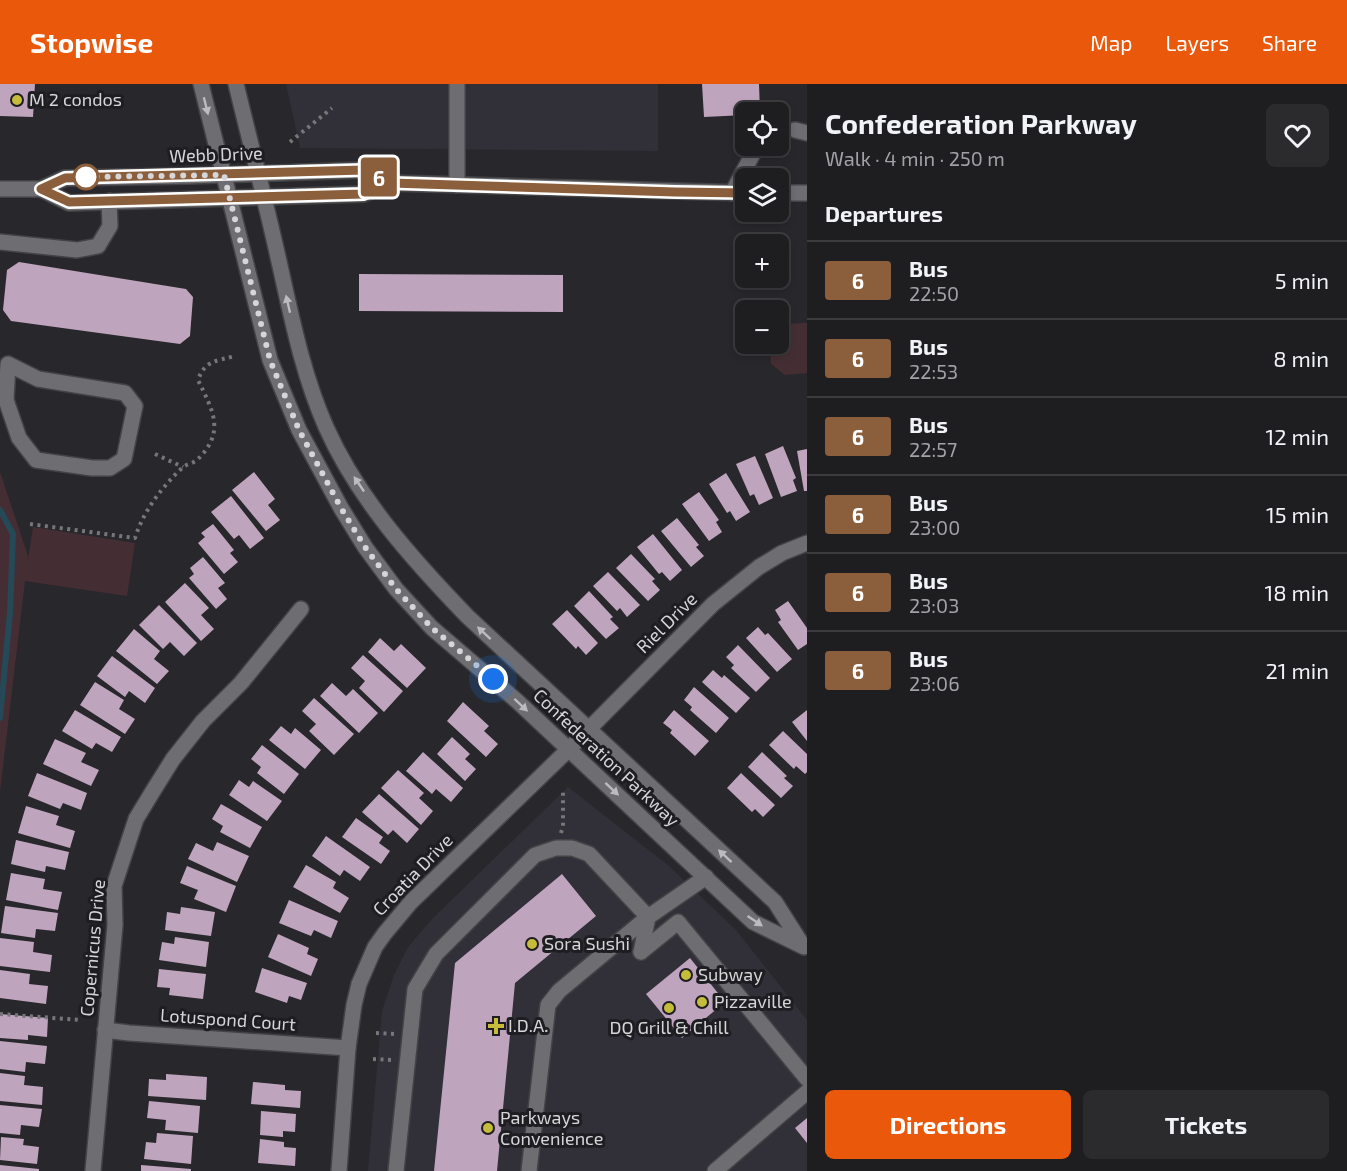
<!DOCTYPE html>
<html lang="en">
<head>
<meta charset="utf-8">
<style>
	body { margin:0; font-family:"Exo 2",sans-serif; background:#2b2a2d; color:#f1f3f6; height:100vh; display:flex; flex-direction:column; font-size:22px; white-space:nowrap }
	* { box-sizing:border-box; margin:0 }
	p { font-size:20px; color:#a1a2a5 }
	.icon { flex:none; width:33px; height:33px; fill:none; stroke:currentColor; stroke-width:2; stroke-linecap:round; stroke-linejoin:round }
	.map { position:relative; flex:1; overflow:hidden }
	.drawer { display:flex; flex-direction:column; background:#1e1d20; width:540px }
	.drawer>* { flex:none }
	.badge { padding:0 12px; border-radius:4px; font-size:21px; line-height:39px }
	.buttons { position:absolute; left:735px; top:18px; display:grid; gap:12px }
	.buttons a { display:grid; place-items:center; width:54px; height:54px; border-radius:9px; background:#1e1d20; box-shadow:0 3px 9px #0003,0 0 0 2px #3c3b3e; font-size:30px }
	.you { position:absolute; width:30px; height:30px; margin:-15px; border:4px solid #fff; border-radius:50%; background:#1a73e8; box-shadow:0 0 0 9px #1a73e833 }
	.map>.badge { position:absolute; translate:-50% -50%; box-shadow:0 0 0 3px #fff }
	h2 { padding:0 18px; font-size:22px; line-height:54px }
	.round { display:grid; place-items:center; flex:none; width:63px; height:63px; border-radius:9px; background:#2b2a2d }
	.overview { display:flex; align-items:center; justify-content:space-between; height:102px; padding:0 18px }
	h1 { font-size:28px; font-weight:700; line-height:45px }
	.button { display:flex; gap:12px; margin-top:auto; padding:12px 18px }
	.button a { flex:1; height:69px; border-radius:9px; background:#ea580c; color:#fff; font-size:24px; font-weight:700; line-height:69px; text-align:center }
	.button a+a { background:#2b2a2d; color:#f1f3f6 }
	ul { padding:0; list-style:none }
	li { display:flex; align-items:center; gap:18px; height:78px; padding:0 18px; border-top:2px solid #3c3b3e }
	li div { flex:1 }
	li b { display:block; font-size:22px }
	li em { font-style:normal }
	li .badge { min-width:66px; font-weight:700; text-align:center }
	header { display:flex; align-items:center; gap:36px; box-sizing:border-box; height:84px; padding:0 30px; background:#ea580c; color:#fff }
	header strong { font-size:28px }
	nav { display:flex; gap:33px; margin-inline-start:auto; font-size:21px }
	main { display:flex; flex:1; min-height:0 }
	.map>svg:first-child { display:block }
	.built { fill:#313039 }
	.green { fill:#442e34 }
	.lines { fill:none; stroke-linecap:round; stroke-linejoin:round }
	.stream { stroke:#254957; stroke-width:6 }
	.building { fill:#bfa4be }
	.minor-casing { stroke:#434346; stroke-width:18 }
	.path { stroke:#777679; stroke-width:4; stroke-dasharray:3 4.5; stroke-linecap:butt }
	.minor { stroke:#6e6d72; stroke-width:15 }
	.oneway { fill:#bcbcbe }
	.line-casing { stroke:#fff; stroke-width:14 }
	.line { stroke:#8b5e3c; stroke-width:9 }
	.walk { stroke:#d6d6d8; stroke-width:6; stroke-dasharray:0 10.8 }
	.poi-dot { fill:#c6bc3c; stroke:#1e1d21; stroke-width:2 }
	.stop-dot { fill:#fff; stroke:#8b5e3c; stroke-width:3 }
	.labels { text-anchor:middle; stroke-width:6; stroke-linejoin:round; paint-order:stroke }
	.poi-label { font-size:18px; fill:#d6d6d8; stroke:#1e1d21; text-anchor:start }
	.street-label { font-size:18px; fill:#d6d6d8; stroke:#1e1d21 }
</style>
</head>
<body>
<header>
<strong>Stopwise</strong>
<nav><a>Map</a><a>Layers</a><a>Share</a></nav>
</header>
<main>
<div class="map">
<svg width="807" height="1087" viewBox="0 0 807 1087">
	<rect width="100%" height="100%" fill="#28272b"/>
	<g class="built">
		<path d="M286,0H658V67L300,64Z"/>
		<path d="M568,703L669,782L736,846L807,936V1087H368L382,927L394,891L408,863L432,835Z"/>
	</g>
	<g class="green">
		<path d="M807,239V289L785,291L771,280L770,260H778L779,240Z"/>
		<path d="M0,388L28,472L27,482L33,443L135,459L127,512L25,497L0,708Z"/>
	</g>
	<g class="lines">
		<path class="stream" d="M0,426L13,450L10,529L0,634"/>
	</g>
	<g class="building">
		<path d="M0,0H35L33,33L0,32Z"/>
		<path d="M702,0H759L760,28H746V31L704,33Z"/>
		<path d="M19,178L186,205L193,213L190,252L180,260L11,237L3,226L7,186Z"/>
		<path d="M359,190L563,191V228L359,227Z"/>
		<path d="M783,362L796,394L793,396L797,407L781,413L765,370Z"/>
		<path d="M807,365V407H804L797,367Z"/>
		<path d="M755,372L773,414L759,421L754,410L750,412L736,380Z"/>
		<path d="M254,388L275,415L268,421L280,436L266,447L232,406Z"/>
		<path d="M726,389L750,428L736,437L730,427L727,429L709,400Z"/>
		<path d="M699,408L719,436L716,438L722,448L709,457L682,420Z"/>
		<path d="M231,412L264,454L250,465L239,451L234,455L211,428Z"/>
		<path d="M677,434L699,461L696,463L704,472L691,483L661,447Z"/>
		<path d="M213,440L234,466L230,469L238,478L224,490L198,459L205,453L201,449Z"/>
		<path d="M653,450L682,486L670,497L662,488L659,490L637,463Z"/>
		<path d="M631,470L655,495L652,497L660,506L648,517L616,484Z"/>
		<path d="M203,473L225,499L218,504L227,515L216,525L189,494L194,490L190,484Z"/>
		<path d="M608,488L640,521L627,533L620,524L617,527L593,502Z"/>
		<path d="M185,499L209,524L201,531L214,545L201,557L165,518Z"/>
		<path d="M589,507L613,533L610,535L619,544L606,555L574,522Z"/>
		<path d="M788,517L807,544V560L798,566L778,538L781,536L775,526Z"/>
		<path d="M159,521L197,559L184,572L170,558L163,565L139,541Z"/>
		<path d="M567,526L598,559L586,571L578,562L576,565L552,540Z"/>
		<path d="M758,543L765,551L768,549L792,575L777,588L746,554Z"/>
		<path d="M134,545L160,567L154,575L169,587L157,600L116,567Z"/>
		<path d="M380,554L394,567L401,560L426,584L407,604L368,568Z"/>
		<path d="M738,561L770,594L756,608L731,584L734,581L726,573Z"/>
		<path d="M363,571L403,607L384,628L359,604L365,597L351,584Z"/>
		<path d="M112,572L155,604L145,619L129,607L125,613L97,592Z"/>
		<path d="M713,586L722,594L724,591L750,614L736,629L702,598Z"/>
		<path d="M95,598L124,616L119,625L135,635L125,650L80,621Z"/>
		<path d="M332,599L346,612L353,605L378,629L359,649L320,612Z"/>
		<path d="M694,603L729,634L716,649L690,626L692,623L684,616Z"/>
		<path d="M314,614L354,650L334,671L309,647L316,640L302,627Z"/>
		<path d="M463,618L489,642L484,647L498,660L486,673L447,637Z"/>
		<path d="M75,626L121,653L112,668L96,659L92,665L62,647Z"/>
		<path d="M674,626L709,657L695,672L670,649L672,646L663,639Z"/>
		<path d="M807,626V657L792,638Z"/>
		<path d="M281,642L291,650L295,644L321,666L305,685L269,656Z"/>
		<path d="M783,647L807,670V688L805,690L796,682L794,685L769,661Z"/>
		<path d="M452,653L470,670L465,675L476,685L465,697L437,670Z"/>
		<path d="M55,655L86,669L81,678L99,686L91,702L43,680Z"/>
		<path d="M262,661L299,690L284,710L257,689L261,683L251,675Z"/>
		<path d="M423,668L463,704L451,718L436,705L432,710L406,687Z"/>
		<path d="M762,668L787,692L784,694L793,702L781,714L748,683Z"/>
		<path d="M398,686L424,709L419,714L433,727L421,741L381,704Z"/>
		<path d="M37,689L87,709L81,726L63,719L60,725L28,712Z"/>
		<path d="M741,689L775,721L763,733L755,725L752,728L727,704Z"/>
		<path d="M239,696L249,703L253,697L282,717L267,737L229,711Z"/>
		<path d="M379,710L419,745L407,759L393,746L388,751L362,728Z"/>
		<path d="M221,720L262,743L250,764L220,748L223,742L212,735Z"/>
		<path d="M26,722L59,732L56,741L75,747L70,764L18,749Z"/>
		<path d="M356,734L383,753L379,759L390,767L381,780L342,753Z"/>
		<path d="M326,752L370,783L360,797L344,786L340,792L312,772Z"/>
		<path d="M16,756L69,768L65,786L46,782L45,788L11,780Z"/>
		<path d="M217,758L249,772L237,798L188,775L196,759L213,767Z"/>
		<path d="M306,781L336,798L333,804L349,814L340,829L293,803Z"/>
		<path d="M187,782L236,802L226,828L194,815L198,806L180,799Z"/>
		<path d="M11,789L45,795L43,805L62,808L58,826L6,816Z"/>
		<path d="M562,790L596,832L515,899L497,1087H434L455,879Z"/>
		<path d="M289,816L338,837L331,854L314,846L311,852L279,839Z"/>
		<path d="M5,822L58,829L55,847L36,845L35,854L1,849Z"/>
		<path d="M181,823L215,828L211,852L165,846L167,828L180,830Z"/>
		<path d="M278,850L309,864L307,870L318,875L311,892L268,873Z"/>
		<path d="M175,853L209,858L206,883L159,876L162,858L174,860Z"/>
		<path d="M0,854L34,858L33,868L52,871L50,888L0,882Z"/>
		<path d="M690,874L725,918L682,954L646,910Z"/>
		<path d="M262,884L307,899L301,916L289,912L287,919L255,908Z"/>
		<path d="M159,885L206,890L203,915L169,911L170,904L157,903Z"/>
		<path d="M0,886L30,890L29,900L48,902L46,920L0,914Z"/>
		<path d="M0,930L48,934L47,953L28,951V956L0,954Z"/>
		<path d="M0,957L47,962L45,980L26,978L25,988L0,985Z"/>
		<path d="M0,989L25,992L24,1001L43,1003L42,1021L0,1017Z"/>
		<path d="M166,990L207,993L206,1016L148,1012L149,995L166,996Z"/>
		<path d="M253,998L285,1001V1006L301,1007L300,1024L251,1020Z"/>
		<path d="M149,1017L200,1022L198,1049L165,1046L166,1036L147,1034Z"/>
		<path d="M0,1021L42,1025L39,1043L21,1041L20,1051L0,1049Z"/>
		<path d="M261,1027L296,1030L295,1048L283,1047V1053L260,1051Z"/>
		<path d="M807,1034V1059L795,1044Z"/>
		<path d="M157,1049L193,1052L191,1080L144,1075L146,1058L156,1059Z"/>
		<path d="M1,1053L24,1055L23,1061L39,1063L37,1080L0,1076Z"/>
		<path d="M260,1055L284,1058V1063L296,1064L295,1082L258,1079Z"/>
		<path d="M0,1081L39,1085V1087H0Z"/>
		<path d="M141,1081L191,1085V1087H141Z"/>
	</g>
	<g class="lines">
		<defs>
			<g id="minor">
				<path d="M201,0L270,276L299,346L341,424L365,463L396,505L432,544L517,617L753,838L804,863"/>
				<path d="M236,0C250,58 265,115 278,173C291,230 302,289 326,343C358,415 413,476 467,532L775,818L803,862"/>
				<path d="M795,46L807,49"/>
				<path d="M778,47L780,46"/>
				<path d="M457,101V0"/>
				<path d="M0,105H41L65,94L189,92L364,86L391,99L746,109"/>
				<path d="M41,105L69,119L363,110L391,99"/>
				<path d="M732,109L757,62"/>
				<path d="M778,109H807"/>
				<path d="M0,158L77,166L98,162L110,142L109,117"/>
				<path d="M8,280L38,295L125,309L135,322L124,375L110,384H92L36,376L19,354L6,316Z"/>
				<path d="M641,868L678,838L807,995"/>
				<path d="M105,946L129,949L348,964"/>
				<path d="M93,1087L115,841L114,802L136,735L153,707L173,675L203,637L241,599L301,525"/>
				<path d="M339,1087L348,964L354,921L359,900L375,863L385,849L411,818L569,665L713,520L759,483L782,469L807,459"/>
				<path d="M396,1087L415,905L436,870L535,771L556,764H572L589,770L648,833L641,868"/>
				<path d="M529,1087L548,921L559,907L648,833L706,793"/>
				<path d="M715,1087L807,1008"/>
			</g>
		</defs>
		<use href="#minor" class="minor-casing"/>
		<g class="path">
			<path d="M290,58L332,24"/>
			<path d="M155,370L183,383"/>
			<path d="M30,440L135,454C143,428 161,404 181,385C185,380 192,380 197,376C226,348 213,327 198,296C205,276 217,277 235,272"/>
			<path d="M561,749L563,742V706"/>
			<path d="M0,930L80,936"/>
			<path d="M376,949L396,950"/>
			<path d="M373,975L393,976"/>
		</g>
		<use href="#minor" class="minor"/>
	</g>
	<defs><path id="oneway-solid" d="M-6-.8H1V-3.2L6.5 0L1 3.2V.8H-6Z" transform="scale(1.5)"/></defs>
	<g class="oneway">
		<use href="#oneway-solid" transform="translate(206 22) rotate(76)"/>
		<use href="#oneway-solid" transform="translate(288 220) rotate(-103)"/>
		<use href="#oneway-solid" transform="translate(359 400) rotate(-124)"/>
		<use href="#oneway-solid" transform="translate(484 549) rotate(-137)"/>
		<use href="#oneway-solid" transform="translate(521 621) rotate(43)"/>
		<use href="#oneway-solid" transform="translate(612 705) rotate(43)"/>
		<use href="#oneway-solid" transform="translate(725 772) rotate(-137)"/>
		<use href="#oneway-solid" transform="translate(755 837) rotate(34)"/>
	</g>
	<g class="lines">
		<defs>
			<path id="line" d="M377,104L363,110L69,118L41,105L65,94L364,86L391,99L675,108L746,109"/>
		</defs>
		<use href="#line" class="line-casing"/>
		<use href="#line" class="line"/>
		<path class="walk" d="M86,93L224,91L270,276L299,346L341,424L365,463L396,505L432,544L493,595"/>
	</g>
	<g class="poi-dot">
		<circle cx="17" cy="16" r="6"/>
		<circle cx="532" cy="860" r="6"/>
		<circle cx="686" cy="891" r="6"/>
		<circle cx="702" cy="918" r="6"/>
		<circle cx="669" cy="924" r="6"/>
		<path d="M493 933h6v6h6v6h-6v6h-6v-6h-6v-6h6z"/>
		<circle cx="488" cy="1044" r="6"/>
	</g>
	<circle class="stop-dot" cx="86" cy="93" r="12"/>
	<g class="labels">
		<g class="poi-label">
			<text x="29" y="22">M 2 condos</text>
			<text x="544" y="866">Sora Sushi</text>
			<text x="698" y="897">Subway</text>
			<text x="714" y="924">Pizzaville</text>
			<text x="508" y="948">I.D.A.</text>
			<text x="669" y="950" text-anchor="middle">DQ Grill &amp; Chill</text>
			<text x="500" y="1040">Parkways<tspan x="500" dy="21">Convenience</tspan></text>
		</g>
		<g class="street-label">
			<text transform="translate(216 71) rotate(-2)" y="6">Webb Drive</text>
			<text transform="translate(667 539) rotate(-45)" y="6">Riel Drive</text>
			<text transform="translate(606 674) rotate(43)" y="6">Confederation Parkway</text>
			<text transform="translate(413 791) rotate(-46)" y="6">Croatia Drive</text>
			<text transform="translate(93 864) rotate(-85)" y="6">Copernicus Drive</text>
			<text transform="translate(228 936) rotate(4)" y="6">Lotuspond Court</text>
		</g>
	</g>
</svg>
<div class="buttons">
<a><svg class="icon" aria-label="locate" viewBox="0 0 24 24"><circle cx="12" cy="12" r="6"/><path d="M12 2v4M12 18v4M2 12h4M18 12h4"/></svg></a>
<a><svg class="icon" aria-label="layers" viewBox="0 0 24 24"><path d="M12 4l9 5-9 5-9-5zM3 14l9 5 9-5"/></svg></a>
<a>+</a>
<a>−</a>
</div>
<div class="you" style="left:493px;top:595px"></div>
<b class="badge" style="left:379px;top:93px;background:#8b5e3c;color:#fff">6</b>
</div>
<section class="drawer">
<div class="overview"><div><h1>Confederation Parkway</h1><p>Walk · 4 min · 250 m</p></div><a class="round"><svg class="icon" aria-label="heart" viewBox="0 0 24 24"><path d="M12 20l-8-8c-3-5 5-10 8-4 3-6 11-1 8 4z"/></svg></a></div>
<h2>Departures</h2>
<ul>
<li><span class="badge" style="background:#8b5e3c;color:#fff">6</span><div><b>Bus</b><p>22:50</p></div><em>5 min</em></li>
<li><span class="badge" style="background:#8b5e3c;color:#fff">6</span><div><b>Bus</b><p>22:53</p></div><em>8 min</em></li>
<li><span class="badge" style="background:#8b5e3c;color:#fff">6</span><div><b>Bus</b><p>22:57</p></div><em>12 min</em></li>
<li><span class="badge" style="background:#8b5e3c;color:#fff">6</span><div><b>Bus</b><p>23:00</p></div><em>15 min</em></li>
<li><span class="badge" style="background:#8b5e3c;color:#fff">6</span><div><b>Bus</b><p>23:03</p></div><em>18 min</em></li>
<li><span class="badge" style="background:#8b5e3c;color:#fff">6</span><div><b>Bus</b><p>23:06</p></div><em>21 min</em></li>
</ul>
<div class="button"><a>Directions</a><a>Tickets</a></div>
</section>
</main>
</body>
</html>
